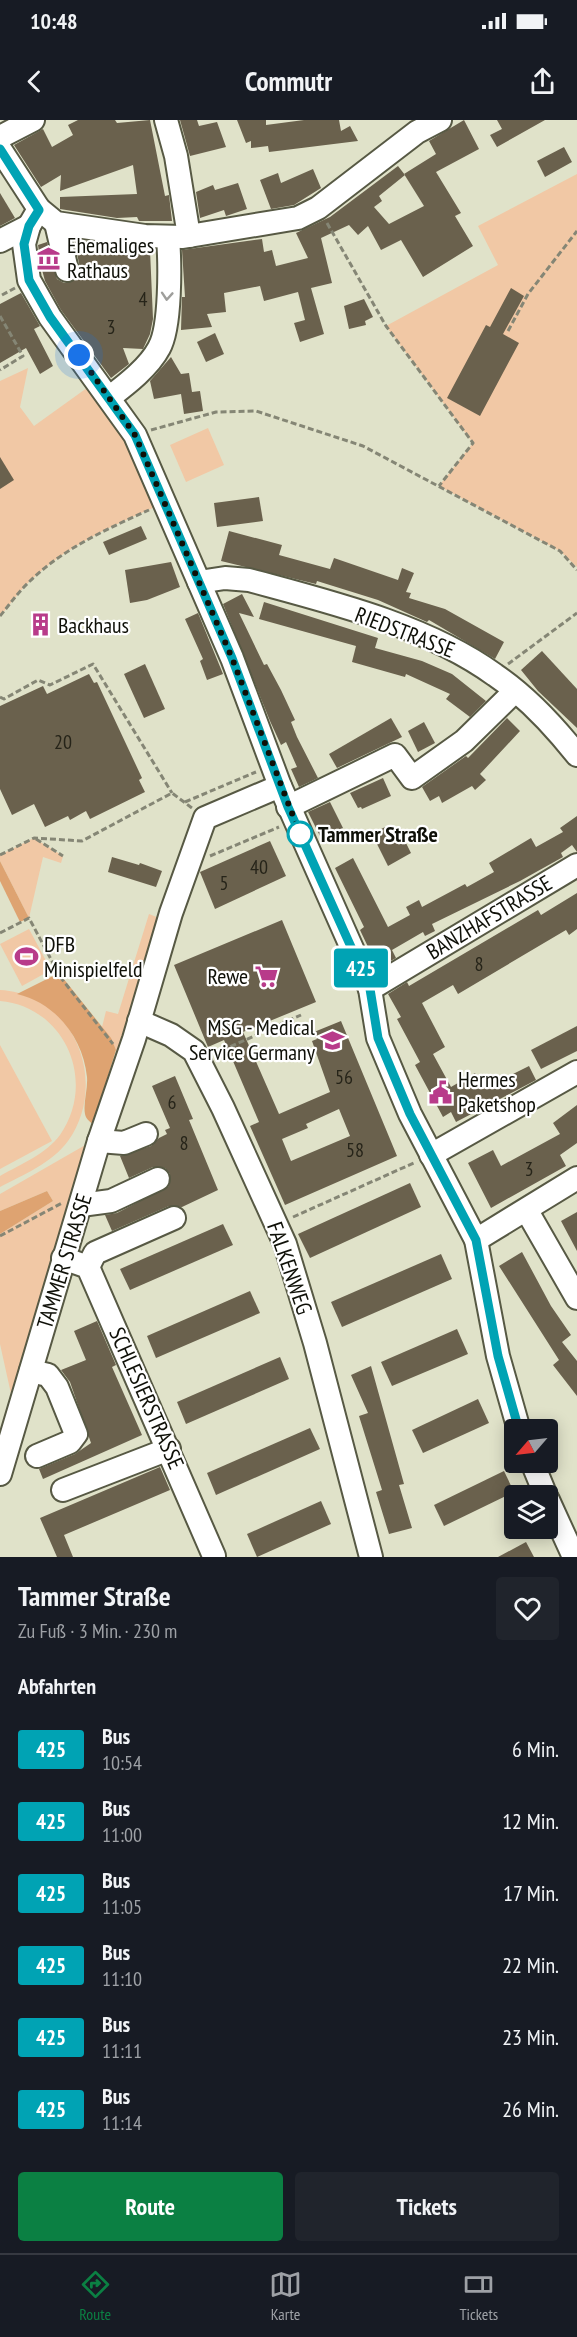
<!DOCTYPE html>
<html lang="de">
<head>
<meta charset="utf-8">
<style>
	body { margin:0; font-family:"PT Sans Narrow",sans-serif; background:#20242c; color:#f1f3f6; height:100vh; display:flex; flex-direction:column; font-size:22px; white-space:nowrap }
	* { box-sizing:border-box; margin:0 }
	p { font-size:20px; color:#9ea1a6 }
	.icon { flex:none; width:33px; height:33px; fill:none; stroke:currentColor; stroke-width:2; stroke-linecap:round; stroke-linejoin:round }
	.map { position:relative; height:1437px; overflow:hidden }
	.details { display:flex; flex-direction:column; background:#171b24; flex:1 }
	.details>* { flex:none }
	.badge { padding:0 12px; border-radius:4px; font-size:21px; line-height:39px }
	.needle { width:39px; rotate:242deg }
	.tools { position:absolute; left:504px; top:1299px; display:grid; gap:12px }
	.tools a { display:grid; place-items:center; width:54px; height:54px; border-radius:6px; background:#171b24; box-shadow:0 3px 15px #0003; font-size:30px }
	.you { position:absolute; width:30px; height:30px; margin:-15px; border:4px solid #fff; border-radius:50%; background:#1a73e8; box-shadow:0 0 0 9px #1a73e833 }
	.map>.badge { position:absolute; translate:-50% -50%; box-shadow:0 0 0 3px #fff }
	h2 { padding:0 18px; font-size:22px; line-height:54px }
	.round { display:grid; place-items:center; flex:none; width:63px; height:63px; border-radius:6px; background:#20242c }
	.summary { display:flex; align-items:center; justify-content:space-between; height:102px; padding:0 18px }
	h1 { font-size:28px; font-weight:800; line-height:45px }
	.primary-button { display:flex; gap:12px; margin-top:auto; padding:12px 18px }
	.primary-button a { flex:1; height:69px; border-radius:6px; background:#0b8043; color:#fff; font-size:24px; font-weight:800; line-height:69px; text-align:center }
	.primary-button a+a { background:#20242c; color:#f1f3f6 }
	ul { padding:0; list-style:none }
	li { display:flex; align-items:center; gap:18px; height:72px; padding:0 18px }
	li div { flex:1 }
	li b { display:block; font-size:22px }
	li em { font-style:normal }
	li .badge { min-width:66px; font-weight:700; text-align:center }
	.status { display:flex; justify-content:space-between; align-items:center; height:42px; padding:0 30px; background:#171b24; direction:ltr }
	.status svg { height:16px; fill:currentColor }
	header { display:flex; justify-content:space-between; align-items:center; height:78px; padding:0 18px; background:#171b24; font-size:27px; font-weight:800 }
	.menu { display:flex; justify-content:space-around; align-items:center; height:84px; border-top:2px solid #363941; background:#171b24; font-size:16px; color:#9ea1a6 }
	.menu a { display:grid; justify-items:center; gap:3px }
	.menu .selected { color:#0b8043 }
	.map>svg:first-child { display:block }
	.green { fill:#f1c8a5 }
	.forest { fill:#dea371 }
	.building { fill:#6a614d; fill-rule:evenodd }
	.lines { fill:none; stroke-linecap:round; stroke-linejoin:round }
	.minor-casing { stroke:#575944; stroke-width:26 }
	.path { stroke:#858675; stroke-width:3; stroke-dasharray:6 3; stroke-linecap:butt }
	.minor { stroke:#fff; stroke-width:22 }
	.oneway { stroke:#9f9f9c }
	.line-casing { stroke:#fff; stroke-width:14 }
	.line { stroke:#00a3b4; stroke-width:9 }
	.walk { stroke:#0f1008; stroke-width:6; stroke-dasharray:0 10.8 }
	.stop-dot { fill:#fff; stroke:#00a3b4; stroke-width:3 }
	.labels { text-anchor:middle; stroke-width:4.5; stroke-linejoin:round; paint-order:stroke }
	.number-label { font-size:20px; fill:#262419 }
	.poi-label { font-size:22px; fill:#0f1008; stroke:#fff; text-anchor:start }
	.street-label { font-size:22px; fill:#0f1008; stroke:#fff }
	.stop-label { font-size:22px; font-weight:bold; fill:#0f1008; stroke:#fff; text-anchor:start }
</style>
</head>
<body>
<div class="status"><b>10:48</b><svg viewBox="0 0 49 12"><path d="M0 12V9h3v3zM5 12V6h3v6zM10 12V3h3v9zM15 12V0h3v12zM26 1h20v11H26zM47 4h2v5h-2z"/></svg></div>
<header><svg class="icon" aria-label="back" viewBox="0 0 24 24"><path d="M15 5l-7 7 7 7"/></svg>Commutr<svg class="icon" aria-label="share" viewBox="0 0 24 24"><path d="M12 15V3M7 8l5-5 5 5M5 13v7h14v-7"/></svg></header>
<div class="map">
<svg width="577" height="1437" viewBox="0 0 577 1437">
	<rect width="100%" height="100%" fill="#e0e2c9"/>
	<g class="green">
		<path d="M577,54V447L560,431L439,366L473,323L386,206L498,145L478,106Z"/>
		<path d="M28,248L20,287L34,306L98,260L164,383C117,404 68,424 30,461C19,471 10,485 0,496V261Z"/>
		<path d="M208,308L224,345L186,362L170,325Z"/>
		<path d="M34,718L63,736L61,743L43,737L29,798L0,741V735Z"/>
		<path d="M149,794L169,802L159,835L148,831L124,912L134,919L129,934L116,930L102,907L106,891L118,894Z"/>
		<path d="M29,809L51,850L22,866L0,824Z"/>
		<path d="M0,870C76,874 109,964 68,1021C52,1043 23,1055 0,1067V1056C21,1044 46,1034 60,1015C97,962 66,887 0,881Z"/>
		<path d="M0,925L52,1021L0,1049Z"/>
		<path d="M101,1016L17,1301L0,1224V1114L53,1081L47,1071L0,1091V1074Z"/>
	</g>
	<g class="forest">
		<path d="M0,741L29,798L20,802L0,761Z"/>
		<path d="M59,853L111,918L116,930L93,1004C89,1001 86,999 85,994C83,983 88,969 87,957C83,918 56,883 17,874Z"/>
		<path d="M47,1071L53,1081L0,1114V1091Z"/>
	</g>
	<g class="building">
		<path d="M78,0H115L117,3L150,0L165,76L169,75L172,101H139L137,97L117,98L60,89V77L137,74L133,45L60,71L61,55L41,67L14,25L43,9L52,27L73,15L68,5Z"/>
		<path d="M180,0H197L199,6L217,2L226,27L190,36Z"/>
		<path d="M237,0H266V5L304,0H339L341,11L350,6L358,21L269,32L268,26L251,28V21L246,23Z"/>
		<path d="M464,0L479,29L436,52L461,93L455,96L473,126L423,157L401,120L381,130L368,106L358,115L349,105L321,118L332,163L311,168L324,214L300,222L294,203L305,200L298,172L264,181L260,166L224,173L226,192L207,194L212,207L181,210L182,177H185L182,130L262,119L264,132L272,130L276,146L308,138L296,113L330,97L398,46L405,55L379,76L382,81L374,87L389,104L424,86L404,54L436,34L429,21Z"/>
		<path d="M497,0H545L497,27L490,15L502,9Z"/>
		<path d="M564,27L572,42L545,57L537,41Z"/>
		<path d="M313,49L321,68L294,85L271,89L260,60L278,53L281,63Z"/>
		<path d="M238,63L247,89L226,96L224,90L200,98L196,72L213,65L215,70Z"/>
		<path d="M0,73L15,98L0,106Z"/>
		<path d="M74,119L94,122L95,127L120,126L150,130L153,199L150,214L143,229L123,228L129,244L111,258L61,190L45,161L41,146L38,125L47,122L57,159L64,163L76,160L80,148Z"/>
		<path d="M511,168L524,176L503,214L519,223L480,296L447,278L486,205L490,207Z"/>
		<path d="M21,173L40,206L34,209L53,246L40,254L26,228L0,243V184Z"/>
		<path d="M364,179L373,197L365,201L366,205L349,209L344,186Z"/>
		<path d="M215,213L224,234L206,242L197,222Z"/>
		<path d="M171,237L181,254L189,253L192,272L200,271L203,291L184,294L181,274L154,279L150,261Z"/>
		<path d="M0,337L14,360L0,369Z"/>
		<path d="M259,377L263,401L217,407L214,383Z"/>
		<path d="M141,406L147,419L109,435L103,422Z"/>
		<path d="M229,411L282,425L279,435L330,449L334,438L398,460L402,448L414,453L406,472L411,473L409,478L445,489L504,522L495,539L429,500L427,502L378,480L317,461L316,464L221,441Z"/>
		<path d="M171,442L180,467L147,480L130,483L125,450Z"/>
		<path d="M242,474L254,497L239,493L264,545L267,544L281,570L295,600L291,602L297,617L318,658L299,667L291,649L297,647L286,622L281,625L270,601L223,484Z"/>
		<path d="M264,482L378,518L375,528L422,541L452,554L486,581L470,597L446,579L450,574L406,554L405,557L352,542L356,526L259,499Z"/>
		<path d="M198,493L223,554L207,560L200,541L203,539L185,499Z"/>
		<path d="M542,531L577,569V608L538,571L521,550Z"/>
		<path d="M145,544L165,589L144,598L124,554Z"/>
		<path d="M89,554L94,563L97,562L142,658L139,660L145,672L90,699L86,691L70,700L68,696L45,707L34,684L12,695L0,669V586L43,566L47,574Z"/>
		<path d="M391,598L402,617L337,648L329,634Z"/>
		<path d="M507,598L520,611L480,654L486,660L475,670L472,666L442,683L439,676L430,681L422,667L466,636L468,638Z"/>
		<path d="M424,602L435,623L418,632L408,611Z"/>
		<path d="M383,658L391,676L362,689L361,687L358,688L350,673Z"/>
		<path d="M330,682L343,708L321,718L308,692Z"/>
		<path d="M577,696V732L572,725L561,733L563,737L520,761L432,804L435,811L425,816L423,812L392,830L396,838L378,848L360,810L364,807L335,748L353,738L388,807L410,795L406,787L419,780L422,787L465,764L467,767L494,752L489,743L531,718L536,727L563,712L560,708Z"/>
		<path d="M385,707L390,717L394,715L399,724L405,721L411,733L388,746L372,714Z"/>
		<path d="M270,721L286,756L215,789L200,752Z"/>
		<path d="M112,737L139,745L140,743L162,751L156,767L108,752Z"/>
		<path d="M577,773V809L569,815L566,810L458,874L453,865L422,883L445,927L433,934L451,967L475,953L483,969L529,946L536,960L456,1002L451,992L443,997L415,945L420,942L397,899L401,897L388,874L407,862L409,866L538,790L541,795Z"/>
		<path d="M282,800L316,882L243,912L279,994L330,972L312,921L317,919L314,912L341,901L397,1036L285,1085L250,1006L259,1002L224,920L208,927L174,845ZM339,989L350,1016L291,1041L282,1019L308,1008L306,1004Z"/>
		<path d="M577,906V931L541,949L531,930Z"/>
		<path d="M175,956L193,999L189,1000L218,1070L182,1087L169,1086L112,1111L105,1095L117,1093L169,1066L170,1054L165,1048L153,1047L129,1058L120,1036L151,1026L159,1018L167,1014L165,1010L170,1008L152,966Z"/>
		<path d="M577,985V1023L560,1035L566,1046L491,1088L468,1043L493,1030L501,1046L560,1014L553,1003Z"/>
		<path d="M410,1063L421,1087L310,1138L298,1114Z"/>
		<path d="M577,1092V1131L561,1101Z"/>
		<path d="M223,1104L233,1125L130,1170L120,1149Z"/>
		<path d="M522,1132L551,1186L571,1215L562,1222L577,1241V1276L553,1245L559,1240L499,1146Z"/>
		<path d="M441,1134L452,1159L342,1207L331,1182Z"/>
		<path d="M250,1171L260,1193L156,1238L147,1216Z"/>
		<path d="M97,1201L116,1245L112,1247L142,1315L43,1359L39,1349L75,1334L91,1323L70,1262L61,1250L86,1240L74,1211Z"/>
		<path d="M457,1209L468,1234L392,1266L381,1242Z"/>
		<path d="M280,1237L289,1259L186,1304L177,1282Z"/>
		<path d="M371,1246L404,1364L399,1365L412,1408L389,1414L376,1372L382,1370L359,1296L368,1293L351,1255Z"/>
		<path d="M478,1279L489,1303L423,1333L412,1310Z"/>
		<path d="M310,1308L320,1329L216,1375L207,1353Z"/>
		<path d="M160,1347L170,1370L64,1415L73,1437H57L40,1398Z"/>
		<path d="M504,1351L514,1372L444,1406L434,1385Z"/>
		<path d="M321,1381L331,1404L257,1437L247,1414Z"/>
		<path d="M526,1422L534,1437H498Z"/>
	</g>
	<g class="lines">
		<defs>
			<g id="minor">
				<path d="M166,0L176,36L189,116"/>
				<path d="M0,17L33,0"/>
				<path d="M0,29L39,89L56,103L145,116L183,117L298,98L318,88L417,12L440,0"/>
				<path d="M39,89L29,106L24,124L29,160L50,197L135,315L232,538L280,666L370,869L378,918L410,994L476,1120L498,1236L519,1310"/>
				<path d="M56,103L67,150"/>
				<path d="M0,121L29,106"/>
				<path d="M110,277C127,264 149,247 159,228C171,207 170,143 168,118"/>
				<path d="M199,462L225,458L249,460C330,482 426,505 495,555C526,576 554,606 577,635"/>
				<path d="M288,687L395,635L412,658L464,621L515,571"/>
				<path d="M370,869L577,745"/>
				<path d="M139,901L171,915L194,931L223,988L285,1124L315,1223L371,1437"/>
				<path d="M99,1021L124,1023L146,1014"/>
				<path d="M431,1035L577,952"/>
				<path d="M81,1085L111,1081L158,1059"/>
				<path d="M527,1091L577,1178"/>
				<path d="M476,1120L577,1058"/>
				<path d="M63,1138L88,1147L214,1436"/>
				<path d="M88,1147L95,1133L174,1098"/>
				<path d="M31,1251L48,1255L57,1267L76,1314L70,1322L37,1336"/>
				<path d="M532,1342L546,1376"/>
				<path d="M0,1354L99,1021L134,919L171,793L205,698L280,666"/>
				<path d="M63,1370L169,1329"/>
				<path d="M548,1380L574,1437"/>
			</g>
		</defs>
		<use href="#minor" class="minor-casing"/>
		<g class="path">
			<path d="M327,103L386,206L473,323L439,366"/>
			<path d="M2,175L15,168"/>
			<path d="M0,196L23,236L0,250"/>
			<path d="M508,211L528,174L577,111"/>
			<path d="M151,310L216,292L256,291L363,326L560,431L577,450"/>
			<path d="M0,496C10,484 19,471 30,461C64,428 107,409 149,390"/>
			<path d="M508,544L577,493"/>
			<path d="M0,577L4,579L38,560L50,565L93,544L172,673"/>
			<path d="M185,682L256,652"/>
			<path d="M36,719L63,736"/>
			<path d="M0,735L34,718L82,721L172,673L192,688"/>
			<path d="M210,736L279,707"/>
			<path d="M0,813L29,798L61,858L113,924"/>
			<path d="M214,934L301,895"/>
			<path d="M293,1097L416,1042"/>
			<path d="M0,1116L62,1083"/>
		</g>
		<use href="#minor" class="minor"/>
	</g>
	<defs><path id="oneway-chevron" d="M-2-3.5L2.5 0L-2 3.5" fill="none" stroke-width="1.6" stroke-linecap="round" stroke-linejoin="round" transform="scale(1.5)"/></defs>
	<use class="oneway" href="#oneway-chevron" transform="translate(167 176) rotate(94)"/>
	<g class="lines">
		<defs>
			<path id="line" d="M0,29L39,90L29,106L24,124L29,160L50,197L135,315L232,538L288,687L370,869L378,918L410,994L476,1120L498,1236L519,1310"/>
		</defs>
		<use href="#line" class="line-casing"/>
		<use href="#line" class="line"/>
		<path class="walk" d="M79,235L135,315L232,538L300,714"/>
	</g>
	<defs>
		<symbol id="museum-bare" viewBox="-9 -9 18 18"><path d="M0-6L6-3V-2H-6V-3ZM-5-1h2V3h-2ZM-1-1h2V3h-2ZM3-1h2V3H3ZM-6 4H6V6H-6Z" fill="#b83b8a" stroke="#fff" stroke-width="2.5" paint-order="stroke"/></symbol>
		<symbol id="building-bare" viewBox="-9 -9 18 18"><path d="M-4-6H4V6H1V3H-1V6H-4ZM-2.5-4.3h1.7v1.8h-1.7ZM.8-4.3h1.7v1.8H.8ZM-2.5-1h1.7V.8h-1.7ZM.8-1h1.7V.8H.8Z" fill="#b83b8a" stroke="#fff" stroke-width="2.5" paint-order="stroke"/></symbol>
		<symbol id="stadium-bare" viewBox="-9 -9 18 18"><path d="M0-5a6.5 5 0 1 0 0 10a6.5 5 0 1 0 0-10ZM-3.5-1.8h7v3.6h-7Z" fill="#b83b8a" stroke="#fff" stroke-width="2.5" paint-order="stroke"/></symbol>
		<symbol id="supermarket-bare" viewBox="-9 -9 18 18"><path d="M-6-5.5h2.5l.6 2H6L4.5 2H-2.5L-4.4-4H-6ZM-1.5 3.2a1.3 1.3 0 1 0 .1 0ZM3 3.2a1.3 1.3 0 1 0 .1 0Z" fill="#b83b8a" stroke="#fff" stroke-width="2.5" paint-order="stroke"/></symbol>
		<symbol id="school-bare" viewBox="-9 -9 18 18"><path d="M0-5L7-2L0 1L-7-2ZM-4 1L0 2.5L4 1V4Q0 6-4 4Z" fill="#b83b8a" stroke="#fff" stroke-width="2.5" paint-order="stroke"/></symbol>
		<symbol id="civic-bare" viewBox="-9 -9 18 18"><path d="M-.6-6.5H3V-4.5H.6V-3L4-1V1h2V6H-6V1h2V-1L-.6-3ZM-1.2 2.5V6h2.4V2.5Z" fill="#b83b8a" stroke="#fff" stroke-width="2.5" paint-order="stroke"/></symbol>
	</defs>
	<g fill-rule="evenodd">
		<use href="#museum-bare" x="32" y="122" width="33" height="33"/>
		<use href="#building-bare" x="24" y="488" width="33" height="33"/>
		<use href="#stadium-bare" x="10" y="820" width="33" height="33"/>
		<use href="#supermarket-bare" x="250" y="840" width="33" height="33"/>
		<use href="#school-bare" x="316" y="904" width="33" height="33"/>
		<use href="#civic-bare" x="424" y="956" width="33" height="33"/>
	</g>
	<circle class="stop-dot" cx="300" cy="714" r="12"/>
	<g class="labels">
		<g class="number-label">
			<text x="143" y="186">4</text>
			<text x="111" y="214">3</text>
			<text x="63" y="629">20</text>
			<text x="259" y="754">40</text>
			<text x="224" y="770">5</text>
			<text x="479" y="851">8</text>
			<text x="344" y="964">56</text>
			<text x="172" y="989">6</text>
			<text x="184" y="1030">8</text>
			<text x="355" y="1037">58</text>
			<text x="529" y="1056">3</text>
		</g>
		<g class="poi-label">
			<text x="67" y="133">Ehemaliges<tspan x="67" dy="25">Rathaus</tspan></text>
			<text x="58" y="513">Backhaus</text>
			<text x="44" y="832">DFB<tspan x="44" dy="25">Minispielfeld</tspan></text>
			<text x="248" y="864" text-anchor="end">Rewe</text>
			<text x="315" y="915" text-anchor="end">MSG - Medical<tspan x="315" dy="25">Service Germany</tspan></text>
			<text x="458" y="967">Hermes<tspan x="458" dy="25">Paketshop</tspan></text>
		</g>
		<g class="street-label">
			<text transform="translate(405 512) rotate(21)" y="8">RIEDSTRASSE</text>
			<text transform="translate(489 797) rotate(-31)" y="8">BANZHAFSTRASSE</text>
			<text transform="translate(64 1141) rotate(-73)" y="8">TAMMER STRASSE</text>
			<text transform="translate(290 1148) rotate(71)" y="8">FALKENWEG</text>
			<text transform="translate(147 1278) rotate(66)" y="8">SCHLESIERSTRASSE</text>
		</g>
		<g class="stop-label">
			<text x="318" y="722">Tammer Straße</text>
		</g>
	</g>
</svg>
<div class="tools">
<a><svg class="needle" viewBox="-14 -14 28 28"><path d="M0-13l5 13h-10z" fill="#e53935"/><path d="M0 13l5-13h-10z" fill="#9ea1a6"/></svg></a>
<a><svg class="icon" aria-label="layers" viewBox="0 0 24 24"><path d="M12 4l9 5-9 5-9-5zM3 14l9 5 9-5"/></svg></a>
</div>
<div class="you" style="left:79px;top:235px"></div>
<b class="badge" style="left:361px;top:848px;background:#00a3b4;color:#fff">425</b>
</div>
<section class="details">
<div class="summary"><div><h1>Tammer Straße</h1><p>Zu Fuß · 3 Min. · 230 m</p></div><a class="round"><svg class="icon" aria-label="heart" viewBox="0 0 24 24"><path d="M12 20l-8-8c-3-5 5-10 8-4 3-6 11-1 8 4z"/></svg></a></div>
<h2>Abfahrten</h2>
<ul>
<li><span class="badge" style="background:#00a3b4;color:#fff">425</span><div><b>Bus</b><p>10:54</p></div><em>6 Min.</em></li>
<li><span class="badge" style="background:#00a3b4;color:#fff">425</span><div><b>Bus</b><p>11:00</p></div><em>12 Min.</em></li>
<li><span class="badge" style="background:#00a3b4;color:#fff">425</span><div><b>Bus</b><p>11:05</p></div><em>17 Min.</em></li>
<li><span class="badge" style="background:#00a3b4;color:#fff">425</span><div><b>Bus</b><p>11:10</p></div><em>22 Min.</em></li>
<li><span class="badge" style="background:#00a3b4;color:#fff">425</span><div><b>Bus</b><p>11:11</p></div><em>23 Min.</em></li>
<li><span class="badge" style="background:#00a3b4;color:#fff">425</span><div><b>Bus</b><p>11:14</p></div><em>26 Min.</em></li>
</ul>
<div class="primary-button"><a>Route</a><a>Tickets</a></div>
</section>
<nav class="menu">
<a class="selected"><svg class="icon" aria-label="directions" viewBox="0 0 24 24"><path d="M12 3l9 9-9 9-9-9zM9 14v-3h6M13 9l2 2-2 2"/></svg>Route</a>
<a><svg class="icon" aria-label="map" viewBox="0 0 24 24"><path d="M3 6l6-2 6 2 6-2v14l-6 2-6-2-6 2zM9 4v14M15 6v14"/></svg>Karte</a>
<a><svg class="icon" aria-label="tickets" viewBox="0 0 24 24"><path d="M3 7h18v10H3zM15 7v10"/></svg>Tickets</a>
</nav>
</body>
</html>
